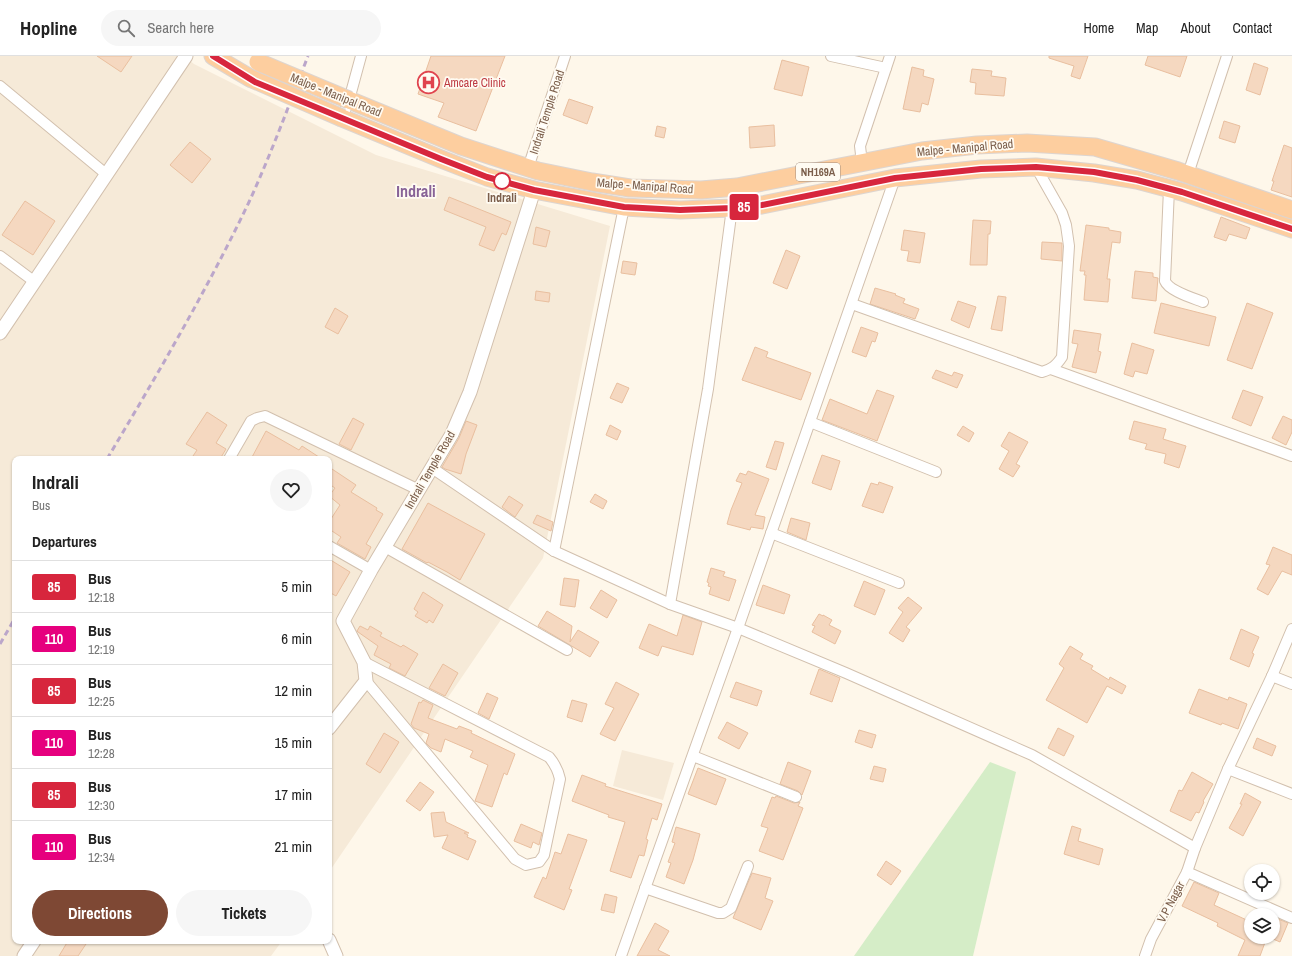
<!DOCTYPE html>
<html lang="en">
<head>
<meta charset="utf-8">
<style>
	body { margin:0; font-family:"Archivo Narrow",sans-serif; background:#f6f6f6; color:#222; height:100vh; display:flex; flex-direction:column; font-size:15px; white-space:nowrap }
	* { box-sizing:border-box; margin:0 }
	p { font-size:13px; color:#767676 }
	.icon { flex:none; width:22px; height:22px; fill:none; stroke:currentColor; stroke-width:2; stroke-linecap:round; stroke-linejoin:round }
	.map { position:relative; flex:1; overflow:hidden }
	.drawer { position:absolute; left:12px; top:400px; width:320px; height:488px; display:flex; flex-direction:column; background:#fff; border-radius:8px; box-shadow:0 1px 3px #0004 }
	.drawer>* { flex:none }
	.badge { padding:0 8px; border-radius:3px; font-size:14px; line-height:26px }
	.buttons { position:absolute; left:1244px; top:808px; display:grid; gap:8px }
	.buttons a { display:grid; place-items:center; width:36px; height:36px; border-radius:50%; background:#fff; box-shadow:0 1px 3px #0004; font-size:20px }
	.map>.badge { position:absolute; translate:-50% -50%; box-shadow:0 0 0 2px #fff }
	h2 { padding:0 20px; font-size:15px; line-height:36px }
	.round { display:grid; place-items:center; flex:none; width:42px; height:42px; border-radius:21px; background:#f6f6f6 }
	.overview { display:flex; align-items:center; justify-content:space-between; height:68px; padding:0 20px }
	h1 { font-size:19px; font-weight:700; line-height:30px }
	.button { display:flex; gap:8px; margin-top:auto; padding:8px 20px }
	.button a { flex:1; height:46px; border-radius:24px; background:#7e4834; color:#fff; font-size:16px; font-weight:700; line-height:46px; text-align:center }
	.button a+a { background:#f6f6f6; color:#222 }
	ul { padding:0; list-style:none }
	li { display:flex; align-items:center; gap:12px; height:52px; padding:0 20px; border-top:1px solid #e0e0e0 }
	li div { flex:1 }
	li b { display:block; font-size:15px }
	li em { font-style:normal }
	li .badge { min-width:44px; font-weight:700; text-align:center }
	header { display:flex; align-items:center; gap:24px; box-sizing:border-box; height:56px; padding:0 20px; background:#fff; border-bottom:1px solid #e0e0e0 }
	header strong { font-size:19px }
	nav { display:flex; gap:22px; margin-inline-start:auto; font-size:14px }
	.search { width:280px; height:36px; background:#f6f6f6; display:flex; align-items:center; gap:10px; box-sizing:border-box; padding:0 14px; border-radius:22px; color:#767676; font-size:15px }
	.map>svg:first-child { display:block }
	.residential { fill:#f6ead8 }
	.green { fill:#d5edc7 }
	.building { fill:#f5d8c0; stroke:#e9bf9f }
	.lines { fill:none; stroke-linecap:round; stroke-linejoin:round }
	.minor-casing { stroke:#d2c0ae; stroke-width:12 }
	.tertiary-casing { stroke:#d2c0ae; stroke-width:15 }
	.trunk-casing { stroke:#ddd5d0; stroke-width:19 }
	.minor { stroke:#fff; stroke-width:10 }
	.tertiary { stroke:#fff; stroke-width:13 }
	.trunk { stroke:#fdce9f; stroke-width:17 }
	.rail { stroke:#bba6ca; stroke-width:3; stroke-dasharray:6 4; stroke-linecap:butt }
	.trunk-bridge-casing { stroke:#ddd5d0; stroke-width:19; stroke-linecap:butt }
	.trunk-bridge { stroke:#fdce9f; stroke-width:17 }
	.line-casing { stroke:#fff; stroke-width:9 }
	.line { stroke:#d7263d; stroke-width:6 }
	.stop-dot { fill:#fff; stroke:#d7263d; stroke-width:2 }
	.labels { text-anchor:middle; stroke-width:3.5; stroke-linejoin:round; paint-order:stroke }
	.shield { fill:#fffbf2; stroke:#a38d7d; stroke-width:1 }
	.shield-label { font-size:11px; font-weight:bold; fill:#7b5e4b }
	.health-label { font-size:12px; fill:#be3a42; stroke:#fffbf2; text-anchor:start }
	.street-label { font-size:12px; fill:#7b5e4b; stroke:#fffbf2 }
	.stop-label { font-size:12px; font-weight:bold; fill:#7b5e4b; stroke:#fffbf2 }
	.district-label { font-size:16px; font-weight:bold; fill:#886397; stroke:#fffbf2 }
</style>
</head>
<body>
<header>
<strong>Hopline</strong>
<div class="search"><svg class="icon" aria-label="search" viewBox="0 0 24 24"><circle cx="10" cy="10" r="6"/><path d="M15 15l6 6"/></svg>Search here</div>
<nav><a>Home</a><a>Map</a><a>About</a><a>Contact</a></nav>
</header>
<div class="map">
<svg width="1292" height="900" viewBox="0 0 1292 900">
	<rect width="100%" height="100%" fill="#fef7ea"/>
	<g class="residential">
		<path d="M0,0H184L194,8L376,99L610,170L543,502L329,816V403H15V885H282L271,900H0Z"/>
		<path d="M622,694L674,707L663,744L613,730Z"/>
	</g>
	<path class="green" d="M990,706L1016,716L973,900H854Z"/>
	<g class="building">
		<path d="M97,0H132L121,16Z"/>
		<path d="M431,0H505L476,75L438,61L444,47L418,38Z"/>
		<path d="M1049,0H1088L1080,23L1071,20L1074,10L1049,2Z"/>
		<path d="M1148,0H1187L1180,21L1145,9Z"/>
		<path d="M782,4L809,11L802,40L774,33Z"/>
		<path d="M1254,7L1268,12L1260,39L1246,34Z"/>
		<path d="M912,11L924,14L923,20L934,23L928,49L922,47L920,56L903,53Z"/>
		<path d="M972,13L992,15L991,20L1006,22L1004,40L975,38L976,27L970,26Z"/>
		<path d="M569,43L593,51L587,68L563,59Z"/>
		<path d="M1224,65L1240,70L1235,87L1219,82Z"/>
		<path d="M774,69L775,90L750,92L749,71Z"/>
		<path d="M657,70L666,72L664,82L655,80Z"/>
		<path d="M190,86L211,103L192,127L170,109Z"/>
		<path d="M1284,89L1292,92V141L1271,134L1274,125H1272Z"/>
		<path d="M449,141L511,166L506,179L502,177L494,195L479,189L486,171L444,154Z"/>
		<path d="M25,145L55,165L33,199L2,179Z"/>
		<path d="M1221,161L1250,172L1246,183L1229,178L1226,185L1214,181Z"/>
		<path d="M973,164L991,165L990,178H988L987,209H970Z"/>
		<path d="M1086,169L1109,172V174L1121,176L1120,187L1112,186L1107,223H1110L1108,246L1084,244L1086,219H1084L1085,215H1080Z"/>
		<path d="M536,171L550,175L546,191L533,188Z"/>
		<path d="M904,174L925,177L920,207L907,205L909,195L901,194Z"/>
		<path d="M1042,186L1062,187V205L1041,203Z"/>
		<path d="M786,194L800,200L787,233L773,227Z"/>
		<path d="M623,205L637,207L635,219L621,217Z"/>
		<path d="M1135,215L1153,217V221L1158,222L1156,245L1132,242Z"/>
		<path d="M875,232L896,238L895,239L905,243L903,247L919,253L915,263L870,248Z"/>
		<path d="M536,235L550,237L549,246L535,244Z"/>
		<path d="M998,240L1006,241L1002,275L991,273Z"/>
		<path d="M958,245L976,251L969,272L951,264Z"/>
		<path d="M1161,247L1216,261L1209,290L1154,277Z"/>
		<path d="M1247,247L1273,257L1252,313L1227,304Z"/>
		<path d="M335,252L348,260L338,278L325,271Z"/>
		<path d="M861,271L878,277L875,286L872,285L866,301L852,296Z"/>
		<path d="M1074,274L1101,278L1098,295L1101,296L1096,317L1072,311L1078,288L1072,287Z"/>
		<path d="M1132,287L1154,294L1147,318L1135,315L1133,321L1124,318Z"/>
		<path d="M755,291L768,296L766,301L811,317L801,344L742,324Z"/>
		<path d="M936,314L952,320L954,316L963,319L957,332L932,322Z"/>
		<path d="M617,327L629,332L622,347L610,342Z"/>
		<path d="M877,334L894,340L877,385L822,364L830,343L867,358Z"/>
		<path d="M1243,334L1263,341L1251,370L1232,362Z"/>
		<path d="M207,356L227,369L216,387L226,393L220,403H191L197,394L186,388Z"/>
		<path d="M1283,360L1292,364V376L1286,389L1272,382Z"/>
		<path d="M353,362L364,368L351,394L339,388Z"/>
		<path d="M466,365L477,369L466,398L461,418L445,413L442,411L459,382Z"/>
		<path d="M1134,365L1166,373L1163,383L1186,390L1179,412L1164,407L1166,398L1145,393L1147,388L1129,383Z"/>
		<path d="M610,369L621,375L617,384L606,379Z"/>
		<path d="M963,370L974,377L969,386L957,379Z"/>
		<path d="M266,375L299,394L302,390L322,403H251Z"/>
		<path d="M1009,376L1028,386L1016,408L1020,410L1013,421L999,413L1009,395L1001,390Z"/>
		<path d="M775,385L784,387L776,414L766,411Z"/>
		<path d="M822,399L840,405L831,434L812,427Z"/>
		<path d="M329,411L356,429L351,436L377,452L376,454L383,458L366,488L371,491L365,503L337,487L341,481L329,473V466L340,449L329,440L335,432L329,428Z"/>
		<path d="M748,415L769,423L755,459L765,461L763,473L751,471L750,474L727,468L731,454L742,427L736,425L740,417L746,419Z"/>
		<path d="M879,426L893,431L883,457L862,450L871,427L878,429Z"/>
		<path d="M595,438L607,445L603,453L590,446Z"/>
		<path d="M509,440L523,449L515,461L502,451Z"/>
		<path d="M428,447L485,478L460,524L447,516L428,506L427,507L402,493Z"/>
		<path d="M537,459L553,466L551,475L533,467Z"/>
		<path d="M791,462L810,467L806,484L787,476Z"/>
		<path d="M1273,491L1292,499V519L1282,515L1268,539L1257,533L1270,509L1266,508Z"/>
		<path d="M329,503L350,516L336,540L329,536Z"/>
		<path d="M711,512L725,516L723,520L736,524L729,545L709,538L711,531L708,530L709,527L707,526Z"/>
		<path d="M564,522L579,524L575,551L560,549Z"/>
		<path d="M864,525L885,534L875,559L854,550Z"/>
		<path d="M763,529L790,539L784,558L756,549Z"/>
		<path d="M601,534L617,544L607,562L590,552Z"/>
		<path d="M423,536L443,549L433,567L429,564L427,567L415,560L418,556L414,553Z"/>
		<path d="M908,541L922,552L906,571L910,574L903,586L889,577L903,556L898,552Z"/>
		<path d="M547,555L572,570L570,586L578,574L599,586L590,601L538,570Z"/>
		<path d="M819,558L823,560V559L832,564L829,569L841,575L835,588L812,576L815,570L812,569Z"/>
		<path d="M683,559L702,566L693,599L662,590L658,600L639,592L649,568L677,580Z"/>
		<path d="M360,570L368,574L370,570L382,577L380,580L401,591L403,589L418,598L405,620L389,612L391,608L374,599L378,590L358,576L357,575Z"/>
		<path d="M1241,573L1259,581L1252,597L1254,598L1249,611L1230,603Z"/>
		<path d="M1070,590L1083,598L1080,603L1093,610L1091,613L1109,624L1110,621L1126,630L1122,638L1107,630L1087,667L1046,644L1064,612L1059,608Z"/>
		<path d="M443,608L458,617L445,640L429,632Z"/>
		<path d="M819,613L840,622L832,646L810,638Z"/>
		<path d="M616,626L639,638L615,685L600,678L614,652L605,648Z"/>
		<path d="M736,626L762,635L757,650L730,641Z"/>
		<path d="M1199,633L1228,644L1229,641L1247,648L1238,673L1222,667L1221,669L1189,657Z"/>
		<path d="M487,637L498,642L489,663L478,657Z"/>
		<path d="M423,644L433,649L428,662L457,673L459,670L472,675L471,677L515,698L507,719L504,717L492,751L475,745L488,709L470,701L473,695L445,683L441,696L431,692L426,687L429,678L414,672L411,668L419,646L421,647Z"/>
		<path d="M572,644L587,648L582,666L567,661Z"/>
		<path d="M727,666L748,677L739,693L718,682Z"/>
		<path d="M1058,672L1074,680L1064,700L1048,692Z"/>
		<path d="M859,674L876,679L872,692L855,686Z"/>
		<path d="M384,677L399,686L380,717L366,708Z"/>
		<path d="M1257,682L1276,690L1272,700L1253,692Z"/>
		<path d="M788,706L811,715L802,739L798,735L780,728Z"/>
		<path d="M874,710L886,713L883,726L870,723Z"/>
		<path d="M698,712L726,723L716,749L688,738Z"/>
		<path d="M1192,716L1213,728L1203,745L1204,746L1199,757L1196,756L1191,765L1170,755L1179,734L1182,735Z"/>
		<path d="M582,719L606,728L605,730L662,748L657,764L652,762L646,783L648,784L644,800L639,799L631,822L610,815L625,766L608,761L609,759L572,745Z"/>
		<path d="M420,726L434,736L420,755L406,745Z"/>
		<path d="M1245,737L1261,746L1243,780L1229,772L1242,748H1240Z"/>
		<path d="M776,740L794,747L800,746L798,750L803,752L783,804L759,795L768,772L761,770L772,741L775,742Z"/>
		<path d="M444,756L446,766L469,777H464L468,779L467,781L476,785L468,804L442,792L448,779L434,781L431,757Z"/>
		<path d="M521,768L542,777L539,789L533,786L531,792L514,785Z"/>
		<path d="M1072,770L1081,773L1078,785L1103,793L1099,809L1064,798Z"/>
		<path d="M676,771L700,778L693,804L684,828L666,821L671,807L668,806L675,787L672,786Z"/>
		<path d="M568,778L587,784L569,833L572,834L564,854L534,841L543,821L546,823L555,796L561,798Z"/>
		<path d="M886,805L901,815L891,829L877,819Z"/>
		<path d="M752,817L771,822L765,842L773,845L761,874L733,862Z"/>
		<path d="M1194,826L1219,837L1214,849L1251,866L1246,874L1251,876V881H1267L1260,900H1238L1245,884L1217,870L1218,867L1182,850Z"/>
		<path d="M605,838L617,841L614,857L601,854Z"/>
		<path d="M1273,861L1288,867L1280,886L1273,883Z"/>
		<path d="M655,867L669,875L658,894L670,900H637Z"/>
		<path d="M68,885H88L78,900H59Z"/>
	</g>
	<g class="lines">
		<defs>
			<g id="minor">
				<path d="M831,0L886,12"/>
				<path d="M0,30L106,118"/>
				<path d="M342,62L349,44L361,0"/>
				<path d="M862,107L860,90L890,0"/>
				<path d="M528,112L565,0"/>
				<path d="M1188,118L1227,0"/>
				<path d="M1169,133L1165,225C1169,235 1193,242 1203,246"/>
				<path d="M0,200L35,226"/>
				<path d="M852,248L1042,316C1052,313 1056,310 1062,301L1069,190L1066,169L1062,157L1036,111"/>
				<path d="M1051,313L1292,400"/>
				<path d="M810,366L936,416"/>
				<path d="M229,403L251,365L257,362L265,360L419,434"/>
				<path d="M432,412L554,495L670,548L738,572L846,617L1032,699L1195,792"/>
				<path d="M771,477L899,527"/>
				<path d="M329,490L371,514"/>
				<path d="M385,491L567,594"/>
				<path d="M554,495L624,151"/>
				<path d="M670,548L708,333L732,152"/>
				<path d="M364,606L549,701C555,708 558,714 560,723L544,799L539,806L526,809L515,803L366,625"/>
				<path d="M1272,620L1292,628"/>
				<path d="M693,700L796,741"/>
				<path d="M1228,713L1292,738"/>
				<path d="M1187,816L1292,862"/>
				<path d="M645,832L718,857H723L731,852L748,810"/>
				<path d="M621,900L738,572L895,122"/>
				<path d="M1145,900L1151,883L1187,816L1195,792L1228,713L1272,620L1292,573"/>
			</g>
			<g id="tertiary">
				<path d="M0,277L186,0"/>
				<path d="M329,672L366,625L364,606L343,565L371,514L452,378L470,336L534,134"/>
				<path d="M329,884L336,900"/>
				<path d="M24,900L34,885"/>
			</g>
			<g id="trunk">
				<path d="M213,0L250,22"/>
				<path d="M349,44L461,90L538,115L592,126L630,132L701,134L737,131L922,95L977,89L1027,87L1095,91L1178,115L1292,154"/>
				<path d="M342,62L441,103L487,121L534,134L624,151L680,154L732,152L762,149L895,122L981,113L1036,111L1094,117L1137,124L1182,136L1292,173"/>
			</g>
		</defs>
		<use href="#minor" class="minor-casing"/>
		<use href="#tertiary" class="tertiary-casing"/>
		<use href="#trunk" class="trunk-casing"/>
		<use href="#minor" class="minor"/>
		<use href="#tertiary" class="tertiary"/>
		<use href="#trunk" class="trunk"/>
		<g class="rail">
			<path d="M107,403C157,319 207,234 249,146C271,98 289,49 308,0"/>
			<path d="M0,588L15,562"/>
		</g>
		<defs>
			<g id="trunk-bridge">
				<path d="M258,6L349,44"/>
				<path d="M250,22L342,62"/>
			</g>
		</defs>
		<use href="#trunk-bridge" class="trunk-bridge-casing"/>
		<use href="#trunk-bridge" class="trunk-bridge"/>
	</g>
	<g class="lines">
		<defs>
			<path id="line" d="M213,0L255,26L441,103L487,121L534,134L624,151L680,154L732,152L762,149L895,122L981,113L1036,111L1094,116L1137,124L1182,136L1292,173"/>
		</defs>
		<use href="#line" class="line-casing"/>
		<use href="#line" class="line"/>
	</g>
	<defs>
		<symbol id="hospital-ring" viewBox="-11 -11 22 22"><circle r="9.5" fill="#fffbf2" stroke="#e0444e" stroke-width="1.5"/><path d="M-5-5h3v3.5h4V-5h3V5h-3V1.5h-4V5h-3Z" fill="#e0444e"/></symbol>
	</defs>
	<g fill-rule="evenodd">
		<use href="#hospital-ring" x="416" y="14" width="25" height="25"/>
	</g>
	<circle class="stop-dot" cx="502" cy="125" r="8"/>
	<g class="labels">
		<rect class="shield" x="796" y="107" width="44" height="18" rx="3"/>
		<g class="shield-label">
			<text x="818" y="120">NH169A</text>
		</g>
		<g class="health-label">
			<text x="444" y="31">Amcare Clinic</text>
		</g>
		<g class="street-label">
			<text transform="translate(336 39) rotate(22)" y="4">Malpe - Manipal Road</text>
			<text transform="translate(547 56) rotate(-72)" y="4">Indrali Temple Road</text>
			<text transform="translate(965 92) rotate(-5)" y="4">Malpe - Manipal Road</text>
			<text transform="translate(645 130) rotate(4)" y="4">Malpe - Manipal Road</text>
			<text transform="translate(430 414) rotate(-60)" y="4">Indrali Temple Road</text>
			<text transform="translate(1171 846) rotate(-62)" y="4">V.P Nagar</text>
		</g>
		<g class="stop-label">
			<text x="502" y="146">Indrali</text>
		</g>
		<g class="district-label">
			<text x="416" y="141">Indrali</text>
		</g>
	</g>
</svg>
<div class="buttons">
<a><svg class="icon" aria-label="locate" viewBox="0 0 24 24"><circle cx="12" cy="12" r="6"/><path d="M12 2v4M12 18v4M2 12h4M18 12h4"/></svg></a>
<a><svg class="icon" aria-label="layers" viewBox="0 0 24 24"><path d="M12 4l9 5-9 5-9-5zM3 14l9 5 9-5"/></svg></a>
</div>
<b class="badge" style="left:744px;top:151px;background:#d7263d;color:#fff">85</b>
<section class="drawer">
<div class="overview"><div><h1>Indrali</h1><p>Bus</p></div><a class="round"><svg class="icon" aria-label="heart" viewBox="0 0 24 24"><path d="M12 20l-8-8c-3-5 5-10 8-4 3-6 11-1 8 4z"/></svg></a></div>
<h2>Departures</h2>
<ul>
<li><span class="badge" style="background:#d7263d;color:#fff">85</span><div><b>Bus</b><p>12:18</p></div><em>5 min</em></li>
<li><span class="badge" style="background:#e6007e;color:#fff">110</span><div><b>Bus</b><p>12:19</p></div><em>6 min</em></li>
<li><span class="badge" style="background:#d7263d;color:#fff">85</span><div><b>Bus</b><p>12:25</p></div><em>12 min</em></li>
<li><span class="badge" style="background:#e6007e;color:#fff">110</span><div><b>Bus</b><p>12:28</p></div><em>15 min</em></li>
<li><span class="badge" style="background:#d7263d;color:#fff">85</span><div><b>Bus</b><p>12:30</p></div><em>17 min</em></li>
<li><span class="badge" style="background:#e6007e;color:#fff">110</span><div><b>Bus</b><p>12:34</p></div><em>21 min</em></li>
</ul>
<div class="button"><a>Directions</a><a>Tickets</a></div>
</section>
</div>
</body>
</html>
